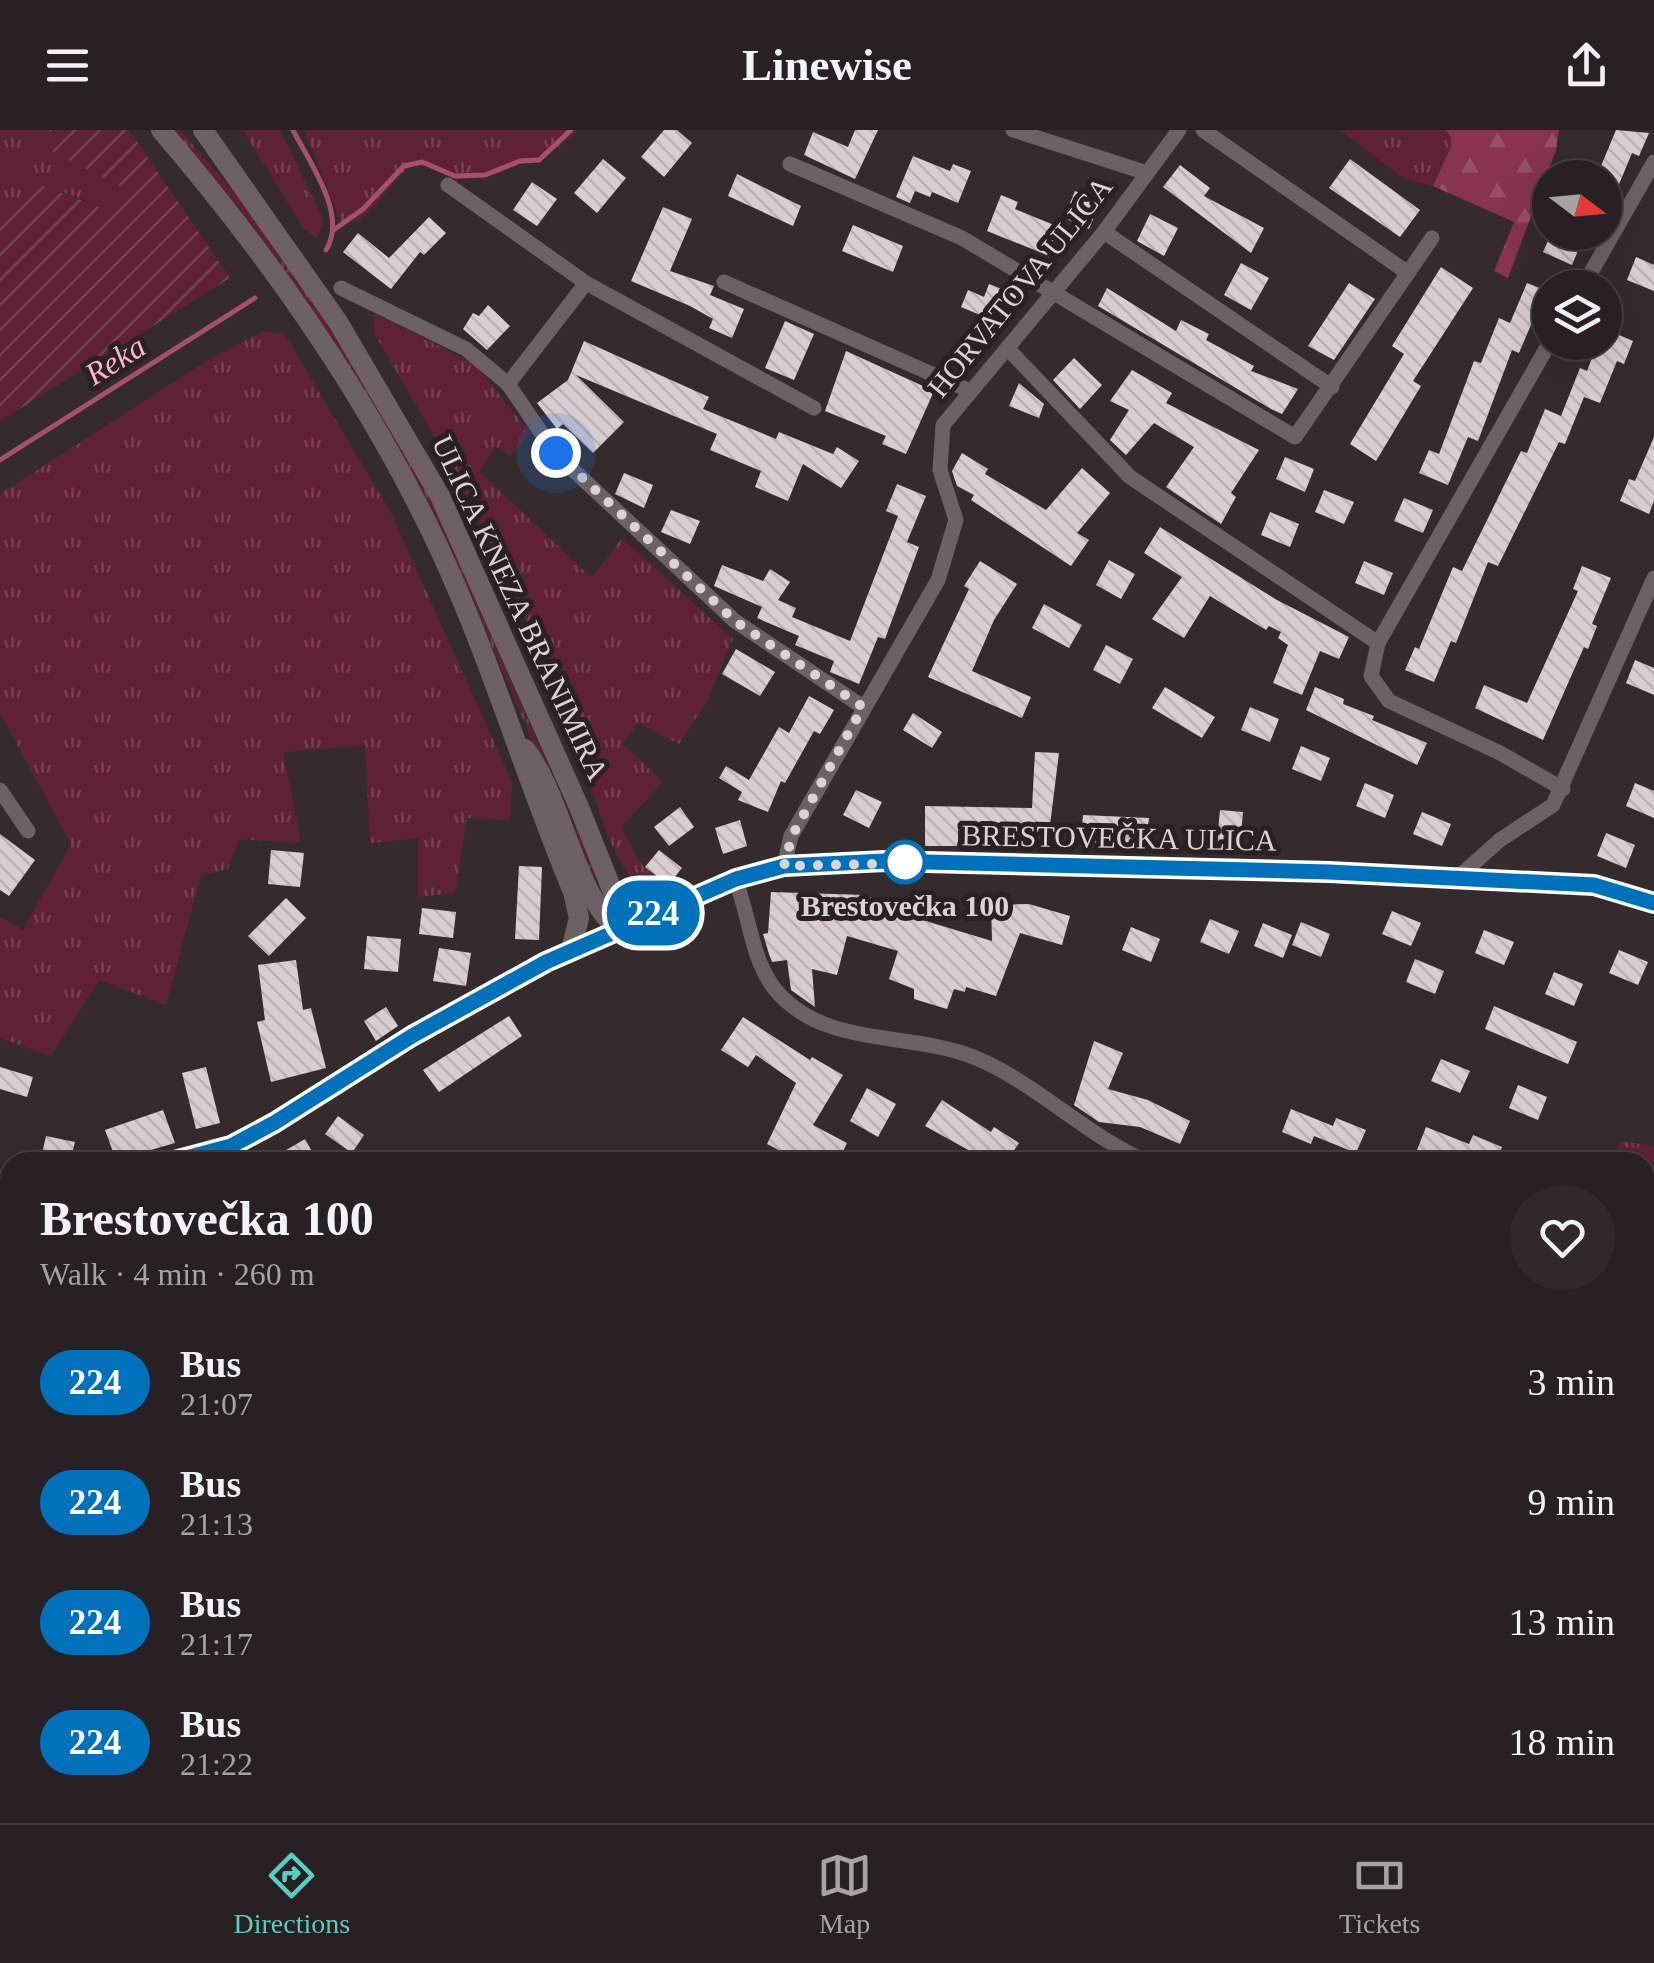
<!DOCTYPE html>
<html lang="en">
<head>
<meta charset="utf-8">
<style>
	body { margin:0; font-family:Georgia,serif; background:#30282a; color:#f1f3f6; height:100vh; display:flex; flex-direction:column; font-size:38px; white-space:nowrap }
	* { box-sizing:border-box; margin:0 }
	p { font-size:32px; color:#a5a3a5 }
	.icon { flex:none; width:55px; height:55px; fill:none; stroke:currentColor; stroke-width:2; stroke-linecap:round; stroke-linejoin:round }
	.map { position:relative; flex:1; overflow:hidden }
	.sheet { position:absolute; left:0px; top:1022px; width:1655px; height:672px; display:flex; flex-direction:column; background:#282022; border-radius:30px 30px 0 0; box-shadow:0 10px 40px #0002,0 0 0 2px #443e40 }
	.sheet>* { flex:none }
	.badge { padding:0 20px; border-radius:32px; font-size:35px; line-height:65px }
	.needle { width:65px; rotate:106deg }
	.buttons { position:absolute; left:1532px; top:30px; display:grid; gap:20px }
	.buttons a { display:grid; place-items:center; width:90px; height:90px; border-radius:50%; background:#282022; box-shadow:0 10px 40px #0002,0 0 0 2px #443e40; font-size:50px }
	.you { position:absolute; width:50px; height:50px; margin:-25px; border:8px solid #fff; border-radius:50%; background:#1a73e8; box-shadow:0 0 0 15px #1a73e833 }
	.map>.badge { position:absolute; translate:-50% -50%; box-shadow:0 0 0 5px #fff }
	.round { display:grid; place-items:center; flex:none; width:105px; height:105px; border-radius:52px; background:#30282a }
	.head { display:flex; align-items:center; justify-content:space-between; height:170px; padding:0 40px }
	h1 { font-size:48px; font-weight:700; line-height:75px }
	ul { padding:0; list-style:none }
	li { display:flex; align-items:center; gap:30px; height:120px; padding:0 40px }
	li div { flex:1 }
	li b { display:block; font-size:38px }
	li em { font-style:normal }
	li .badge { min-width:110px; font-weight:700; text-align:center }
	header { display:flex; justify-content:space-between; align-items:center; height:130px; padding:0 40px; background:#282022; font-size:45px; font-weight:700 }
	.dock { display:flex; justify-content:space-around; align-items:center; height:140px; border-top:2px solid #443e40; background:#282022; font-size:28px; color:#a5a3a5 }
	.dock a { display:grid; justify-items:center; gap:5px }
	.dock .selected { color:#58cec0 }
	.map>svg:first-child { display:block }
	.grass { fill:url(#grass-tufts) }
	.forest { fill:url(#forest-firs) }
	.garden { fill:url(#garden-furrows) }
	.lines { fill:none; stroke-linecap:round; stroke-linejoin:round }
	.stream { stroke:#a75168; stroke-width:5 }
	.building { fill:url(#building-back-hatch) }
	.minor { stroke:#6d6163; stroke-width:15 }
	.tertiary { stroke:#6d6163; stroke-width:20 }
	.line-casing { stroke:#fff; stroke-width:22 }
	.line { stroke:#0072bc; stroke-width:15 }
	.walk { stroke:#dbd3d5; stroke-width:10; stroke-dasharray:0 18 }
	.stop-dot { fill:#fff; stroke:#0072bc; stroke-width:5 }
	.labels { text-anchor:middle; stroke-width:10; stroke-linejoin:round; paint-order:stroke }
	.street-label { font-size:30px; fill:#dbd3d5; stroke:#2b2123 }
	.stop-label { font-size:30px; font-weight:bold; fill:#dbd3d5; stroke:#2b2123 }
	.water-label { font-size:32px; font-style:italic; fill:#feb5c5; stroke:#2b2123 }
</style>
</head>
<body>
<header><svg class="icon" aria-label="menu" viewBox="0 0 24 24"><path d="M4 6h16M4 12h16M4 18h16"/></svg>Linewise<svg class="icon" aria-label="share" viewBox="0 0 24 24"><path d="M12 15V3M7 8l5-5 5 5M5 13v7h14v-7"/></svg></header>
<div class="map">
<svg width="1654" height="1693" viewBox="0 0 1654 1693">
	<defs>
		<pattern id="grass-tufts" width="24" height="20" patternUnits="userSpaceOnUse" patternTransform="scale(2.5)"><rect width="24" height="20" fill="#5e2233"/><path d="M3 7l-1-3M5 7V3M7 7l1-3M15 17l-1-3M17 17v-4M19 17l1-3" fill="none" stroke="#744150"/></pattern>
		<pattern id="forest-firs" width="22" height="20" patternUnits="userSpaceOnUse" patternTransform="scale(2.5)"><rect width="22" height="20" fill="#87344c"/><path d="M5 1l3.5 6h-7zM16 11l3.5 6h-7z" fill="#975065"/></pattern>
		<pattern id="garden-furrows" width="10" height="10" patternUnits="userSpaceOnUse" patternTransform="scale(2.5)"><rect width="10" height="10" fill="#5e2233"/><path d="M-1 1l2-2M0 10L10 0M9 11l2-2" fill="none" stroke="#744150"/></pattern>
		<pattern id="building-back-hatch" width="6" height="6" patternUnits="userSpaceOnUse" patternTransform="scale(2.5)"><rect width="6" height="6" fill="#dbcdcf"/><path d="M-1 5l2 2M0 0l6 6M5-1l2 2" fill="none" stroke="#bcb1b2"/></pattern>
	</defs>
	<rect width="100%" height="100%" fill="#352b2d"/>
	<g class="grass">
		<path d="M0,0H50L44,12L49,20L120,55L109,80L60,61L0,90Z"/>
		<path d="M173,0H180L242,72L325,189L430,367L596,744L590,746L470,465L333,212L252,95Z"/>
		<path d="M243,0H280L324,91L317,108L304,99Z"/>
		<path d="M304,0H578L540,33L519,34L495,45L457,50L429,36H410L358,93L350,88L341,92Z"/>
		<path d="M1340,0H1445L1454,10L1433,56L1404,49Z"/>
		<path d="M374,183L475,234L530,303L510,326L495,316L480,342L592,448L622,408L733,509L707,572L679,614L638,593L623,614L663,652L621,697L642,735L668,759L645,760C611,739 593,657 578,619C524,474 455,335 374,204Z"/>
		<path d="M262,202L284,203L390,381L512,652L510,690L467,688L455,763L418,767V708L370,713L365,615L283,622L301,713L239,709L228,739L201,745L166,875L99,850L51,926L0,908V787L23,800L71,714L0,583V364L208,230Z"/>
		<path d="M1620,1011L1654,1016V1255L1645,1264V1032H1615Z"/>
	</g>
	<g class="forest">
		<path d="M1445,0H1559L1556,20L1508,148L1494,141L1514,92L1433,56L1454,10Z"/>
		<path d="M1645,1399L1654,1402V1693H515L511,1685H1645Z"/>
	</g>
	<path class="garden" d="M50,0H129L230,148L0,291V90L35,53L108,80L120,56L49,20L44,12Z"/>
	<g class="lines">
		<g class="stream">
			<path d="M293,0C310,33 348,85 326,120"/>
			<path d="M335,99L363,79L404,36L422,32L455,46L485,45L520,31L539,30L571,0"/>
			<path d="M0,330L255,168"/>
		</g>
	</g>
	<g class="building">
		<path d="M664,0H677L692,13L664,47L641,27Z"/>
		<path d="M855,0H878L855,49L804,25L813,2L848,17Z"/>
		<path d="M1616,0L1649,3L1639,26L1632,23L1605,88V48H1596Z"/>
		<path d="M913,26L950,41L953,34L971,41L958,73L932,62L930,67L915,61L910,73L896,67Z"/>
		<path d="M603,29L626,48L597,83L574,63Z"/>
		<path d="M1350,29L1420,80L1400,107L1329,58Z"/>
		<path d="M1180,35L1210,58L1204,66L1264,98L1251,123L1163,57Z"/>
		<path d="M737,44L801,76L793,96L728,66Z"/>
		<path d="M532,52L557,69L537,96L513,80Z"/>
		<path d="M1075,61L1100,72L1089,99L1064,88Z"/>
		<path d="M1001,65L1018,72L1015,79L1059,97L1047,125L987,101Z"/>
		<path d="M663,77L692,89L670,141L714,156L710,165L744,179L732,208L709,198L713,189L690,176L631,151Z"/>
		<path d="M1150,84L1178,98L1164,126L1137,111Z"/>
		<path d="M429,87L446,103L424,125L420,122L391,159L343,122L358,103L389,128Z"/>
		<path d="M853,95L903,116L893,142L842,121Z"/>
		<path d="M1552,102H1586L1572,135L1543,122Z"/>
		<path d="M1636,127L1654,135V161L1627,150Z"/>
		<path d="M1241,133L1269,148L1251,180L1224,165Z"/>
		<path d="M1441,137L1473,158L1413,251L1421,256L1376,331L1350,314L1404,224L1392,216Z"/>
		<path d="M1349,153L1375,169L1334,230L1308,216Z"/>
		<path d="M1527,153L1550,162V179L1546,187L1536,183L1519,223L1512,220L1478,311L1468,307L1448,355L1419,343L1429,320L1439,324L1474,231L1481,233L1499,188L1510,193Z"/>
		<path d="M989,154L1017,165L1004,195L961,177L968,160L984,167Z"/>
		<path d="M1107,158L1176,201L1181,190L1209,204L1206,210L1254,236L1251,241L1298,259L1282,284L1271,279L1098,176Z"/>
		<path d="M488,175L510,196L487,220L463,199L473,183L479,186Z"/>
		<path d="M785,191L814,204L794,250L765,238Z"/>
		<path d="M1605,199L1633,211L1624,234L1617,231L1600,273L1584,267L1565,314L1559,312L1498,436L1488,432L1456,513L1451,511L1434,552L1405,540L1415,517L1419,519L1453,437L1462,441L1521,321L1527,323L1545,279L1561,286L1580,238L1587,241L1598,212H1605Z"/>
		<path d="M584,211L709,267L703,279L776,309L779,302L833,324L837,317L859,331L841,358L803,334L788,371L755,357L761,341L710,320L717,304L576,245L624,292L593,323L563,294L557,299L537,273L568,250Z"/>
		<path d="M846,221L934,261L906,324L882,314L886,306L825,281Z"/>
		<path d="M1074,228L1102,255L1080,279L1053,250Z"/>
		<path d="M1132,240L1172,263L1166,273L1259,320L1231,363L1236,367L1221,394L1166,357L1194,317L1154,293L1126,325L1110,310L1129,280L1110,271Z"/>
		<path d="M1019,253L1044,274L1039,288L1009,276Z"/>
		<path d="M1654,307V371L1649,384L1620,371L1629,349L1635,351Z"/>
		<path d="M962,323L988,339L985,344L1046,380L1082,338L1110,363L1077,403L1089,410L1071,436L971,370L974,365L957,356L952,341Z"/>
		<path d="M1285,327L1314,339L1305,362L1276,349Z"/>
		<path d="M624,343L653,355L644,378L615,364Z"/>
		<path d="M897,354L926,366L907,412L919,417L885,509L878,507L859,554L830,542L834,531L795,515L799,506L757,488L762,477L714,456L722,435L763,451L770,439L790,452L778,470L796,478L792,487L850,511L898,386L886,381Z"/>
		<path d="M1324,360L1354,372L1344,394L1315,382Z"/>
		<path d="M1404,368L1433,380L1423,403L1394,391Z"/>
		<path d="M671,380L700,391L690,414L661,402Z"/>
		<path d="M1270,382L1299,394L1290,417L1261,405Z"/>
		<path d="M1160,397L1277,470L1349,507L1339,529L1320,521L1302,565L1273,553L1288,515L1278,508L1281,502L1269,496L1266,500L1210,466L1184,508L1152,489L1182,447L1144,423Z"/>
		<path d="M1109,430L1135,444L1121,469L1096,455Z"/>
		<path d="M980,431L1017,454L994,490L972,541L1031,567L1022,588L928,547L969,459L964,456Z"/>
		<path d="M1364,431L1393,443L1384,465L1355,453Z"/>
		<path d="M1582,436L1611,448L1592,494L1597,496L1588,519L1584,517L1543,610L1475,578L1484,555L1527,573L1578,461L1573,459Z"/>
		<path d="M1044,474L1082,495L1069,518L1032,498Z"/>
		<path d="M1106,515L1133,529L1120,554L1093,540Z"/>
		<path d="M736,519L775,542L760,566L722,544Z"/>
		<path d="M1635,530L1654,538V565L1626,553Z"/>
		<path d="M1165,557L1215,587L1202,608L1152,578Z"/>
		<path d="M1315,557L1344,569L1343,574L1374,586L1372,590L1427,613L1417,635L1306,580Z"/>
		<path d="M809,566L834,580L820,604L814,601L785,653L781,651L768,682L738,670L742,662L719,648L726,636L749,650L779,597L789,603Z"/>
		<path d="M1250,577L1279,589L1270,612L1241,600Z"/>
		<path d="M913,583L942,602L932,618L903,600Z"/>
		<path d="M1301,616L1330,628L1321,651L1292,639Z"/>
		<path d="M1035,622L1059,623L1048,711L958,700V716H925V676L1032,678Z"/>
		<path d="M1365,653L1394,665L1385,688L1356,676Z"/>
		<path d="M1635,653L1654,661V688L1626,676Z"/>
		<path d="M856,660L882,672L869,698L843,685Z"/>
		<path d="M680,677L694,697L669,716L654,697Z"/>
		<path d="M1220,680L1243,682L1240,714L1217,711Z"/>
		<path d="M1422,682L1451,694L1442,716L1413,704Z"/>
		<path d="M1083,685L1149,688L1145,719L1080,717Z"/>
		<path d="M740,690L747,716L723,724L715,698Z"/>
		<path d="M1606,703L1635,715L1626,738L1597,726Z"/>
		<path d="M0,704L35,730L9,766L0,760Z"/>
		<path d="M271,720L304,723L300,757L268,754Z"/>
		<path d="M659,720L682,738L668,755L645,737Z"/>
		<path d="M519,736L542,737L539,810L515,809Z"/>
		<path d="M771,762L865,765L929,792L992,811L991,775L1029,774L1070,786L1062,815L1020,803L996,866L966,857L965,862L954,859L947,879L914,869V859L889,849L898,821L847,806L837,845L812,839L815,877L791,860L787,830L772,832L769,824L763,804L768,803Z"/>
		<path d="M286,768L306,788L269,826L248,806Z"/>
		<path d="M422,778L456,782L453,808L419,804Z"/>
		<path d="M1392,781L1421,793L1411,816L1382,804Z"/>
		<path d="M1210,789L1239,801L1229,824L1200,812Z"/>
		<path d="M1301,792L1330,804L1321,827L1292,815Z"/>
		<path d="M1263,793L1292,805L1283,828L1254,816Z"/>
		<path d="M1131,797L1160,809L1151,832L1122,820Z"/>
		<path d="M1484,800L1514,812L1504,835L1475,823Z"/>
		<path d="M367,806L401,809L398,842L364,839Z"/>
		<path d="M439,818L471,823L466,856L433,851Z"/>
		<path d="M1619,820L1648,832L1638,855L1609,843Z"/>
		<path d="M1415,829L1444,841L1435,864L1406,852Z"/>
		<path d="M296,830L303,880L311,878L326,938L271,952L257,892L265,890L258,835Z"/>
		<path d="M1554,842L1583,854L1574,876L1545,864Z"/>
		<path d="M1494,876L1577,912L1568,934L1485,899Z"/>
		<path d="M386,877L398,896L376,911L364,891Z"/>
		<path d="M509,886L522,906L439,962L423,940Z"/>
		<path d="M743,887L810,930L812,927L843,945L813,995L847,1013L838,1032H802L767,1014L796,953L756,925L748,937L721,920Z"/>
		<path d="M1094,911L1123,923L1108,959L1148,970L1190,991L1180,1014L1140,997L1099,992L1074,975Z"/>
		<path d="M1441,929L1470,941L1460,963L1431,951Z"/>
		<path d="M0,937L33,947L27,967L0,959Z"/>
		<path d="M206,937L220,993L196,999L182,943Z"/>
		<path d="M1518,955L1547,967L1538,990L1509,978Z"/>
		<path d="M867,958L896,974L878,1007L850,991Z"/>
		<path d="M942,970L991,1002L994,997L1019,1013L1006,1032H990L925,996Z"/>
		<path d="M1291,979L1333,996L1336,988L1366,1000L1356,1023L1314,1006L1311,1014L1282,1002Z"/>
		<path d="M163,980L175,1013L116,1030L105,1000Z"/>
		<path d="M338,986L364,1005L352,1023L325,1004Z"/>
		<path d="M1426,997L1469,1014L1473,1005L1502,1017L1496,1032H1476L1450,1022L1446,1032L1417,1020Z"/>
		<path d="M46,1006L75,1012L70,1032H40Z"/>
		<path d="M305,1009L318,1032H287L281,1023Z"/>
	</g>
	<g class="lines">
		<g class="minor">
			<path d="M1013,0L1147,43"/>
			<path d="M1203,0L1408,143"/>
			<path d="M790,34L962,108L1295,307L1432,108"/>
			<path d="M448,55L586,153L814,278"/>
			<path d="M1104,102L1332,257"/>
			<path d="M724,152L968,260"/>
			<path d="M341,158L466,219L508,254L555,323L735,491L863,577"/>
			<path d="M1582,158L1654,32"/>
			<path d="M1550,212L1378,513L1371,546L1389,571L1500,623L1563,659"/>
			<path d="M1009,220L1130,347L1378,513"/>
			<path d="M508,254L586,153"/>
			<path d="M0,660L28,701"/>
			<path d="M784,736L791,706L938,450L956,390L940,340L943,295L1104,102L1179,0"/>
			<path d="M735,749C751,788 751,838 783,868C831,916 911,903 971,926C1035,951 1084,1005 1148,1032"/>
			<path d="M1456,749L1500,710L1553,675L1654,448"/>
			<path d="M231,1016L246,1032"/>
			<path d="M1645,1291L1654,1297"/>
			<path d="M0,1293L10,1291"/>
			<path d="M0,1586L10,1581"/>
			<path d="M0,1679L9,1693"/>
			<path d="M45,1693L61,1685"/>
		</g>
		<g class="tertiary">
			<path d="M161,0C269,126 367,265 438,416C491,529 525,647 573,762L579,788L571,820"/>
			<path d="M203,0L338,192L440,366L579,677L626,795"/>
			<path d="M525,619C563,667 574,766 618,798"/>
			<path d="M171,1032L231,1016L274,993L413,906L546,831L735,749L784,736L885,731L1329,742L1594,755L1654,773"/>
			<path d="M0,1083L10,1080"/>
		</g>
	</g>
	<g class="lines">
		<defs>
			<path id="line" d="M171,1032L231,1016L274,993L412,906L546,832L736,749L784,736L885,731L1329,742L1594,755L1654,773"/>
		</defs>
		<use href="#line" class="line-casing"/>
		<use href="#line" class="line"/>
		<path class="walk" d="M556,323L735,491L863,577L792,706L784,736L916,733L905,732"/>
	</g>
	<circle class="stop-dot" cx="905" cy="732" r="20"/>
	<g class="labels">
		<g class="street-label">
			<text transform="translate(1020 157) rotate(-51)" y="10">HORVATOVA ULICA</text>
			<text transform="translate(520 478) rotate(65)" y="10">ULICA KNEZA BRANIMIRA</text>
			<text transform="translate(1119 708) rotate(1)" y="10">BRESTOVEČKA ULICA</text>
		</g>
		<g class="stop-label">
			<text x="905" y="786">Brestovečka 100</text>
		</g>
		<g class="water-label">
			<text transform="translate(115 230) rotate(-32)" y="11">Reka</text>
		</g>
	</g>
</svg>
<div class="buttons">
<a><svg class="needle" viewBox="-14 -14 28 28"><path d="M0-13l5 13h-10z" fill="#e53935"/><path d="M0 13l5-13h-10z" fill="#a5a3a5"/></svg></a>
<a><svg class="icon" aria-label="layers" viewBox="0 0 24 24"><path d="M12 4l9 5-9 5-9-5zM3 14l9 5 9-5"/></svg></a>
</div>
<div class="you" style="left:556px;top:323px"></div>
<b class="badge" style="left:653px;top:783px;background:#0072bc;color:#fff">224</b>
<section class="sheet">
<div class="head"><div><h1>Brestovečka 100</h1><p>Walk · 4 min · 260 m</p></div><a class="round"><svg class="icon" aria-label="heart" viewBox="0 0 24 24"><path d="M12 20l-8-8c-3-5 5-10 8-4 3-6 11-1 8 4z"/></svg></a></div>
<ul>
<li><span class="badge" style="background:#0072bc;color:#fff">224</span><div><b>Bus</b><p>21:07</p></div><em>3 min</em></li>
<li><span class="badge" style="background:#0072bc;color:#fff">224</span><div><b>Bus</b><p>21:13</p></div><em>9 min</em></li>
<li><span class="badge" style="background:#0072bc;color:#fff">224</span><div><b>Bus</b><p>21:17</p></div><em>13 min</em></li>
<li><span class="badge" style="background:#0072bc;color:#fff">224</span><div><b>Bus</b><p>21:22</p></div><em>18 min</em></li>
</ul>
</section>
</div>
<nav class="dock">
<a class="selected"><svg class="icon" aria-label="directions" viewBox="0 0 24 24"><path d="M12 3l9 9-9 9-9-9zM9 14v-3h6M13 9l2 2-2 2"/></svg>Directions</a>
<a><svg class="icon" aria-label="map" viewBox="0 0 24 24"><path d="M3 6l6-2 6 2 6-2v14l-6 2-6-2-6 2zM9 4v14M15 6v14"/></svg>Map</a>
<a><svg class="icon" aria-label="tickets" viewBox="0 0 24 24"><path d="M3 7h18v10H3zM15 7v10"/></svg>Tickets</a>
</nav>
</body>
</html>
